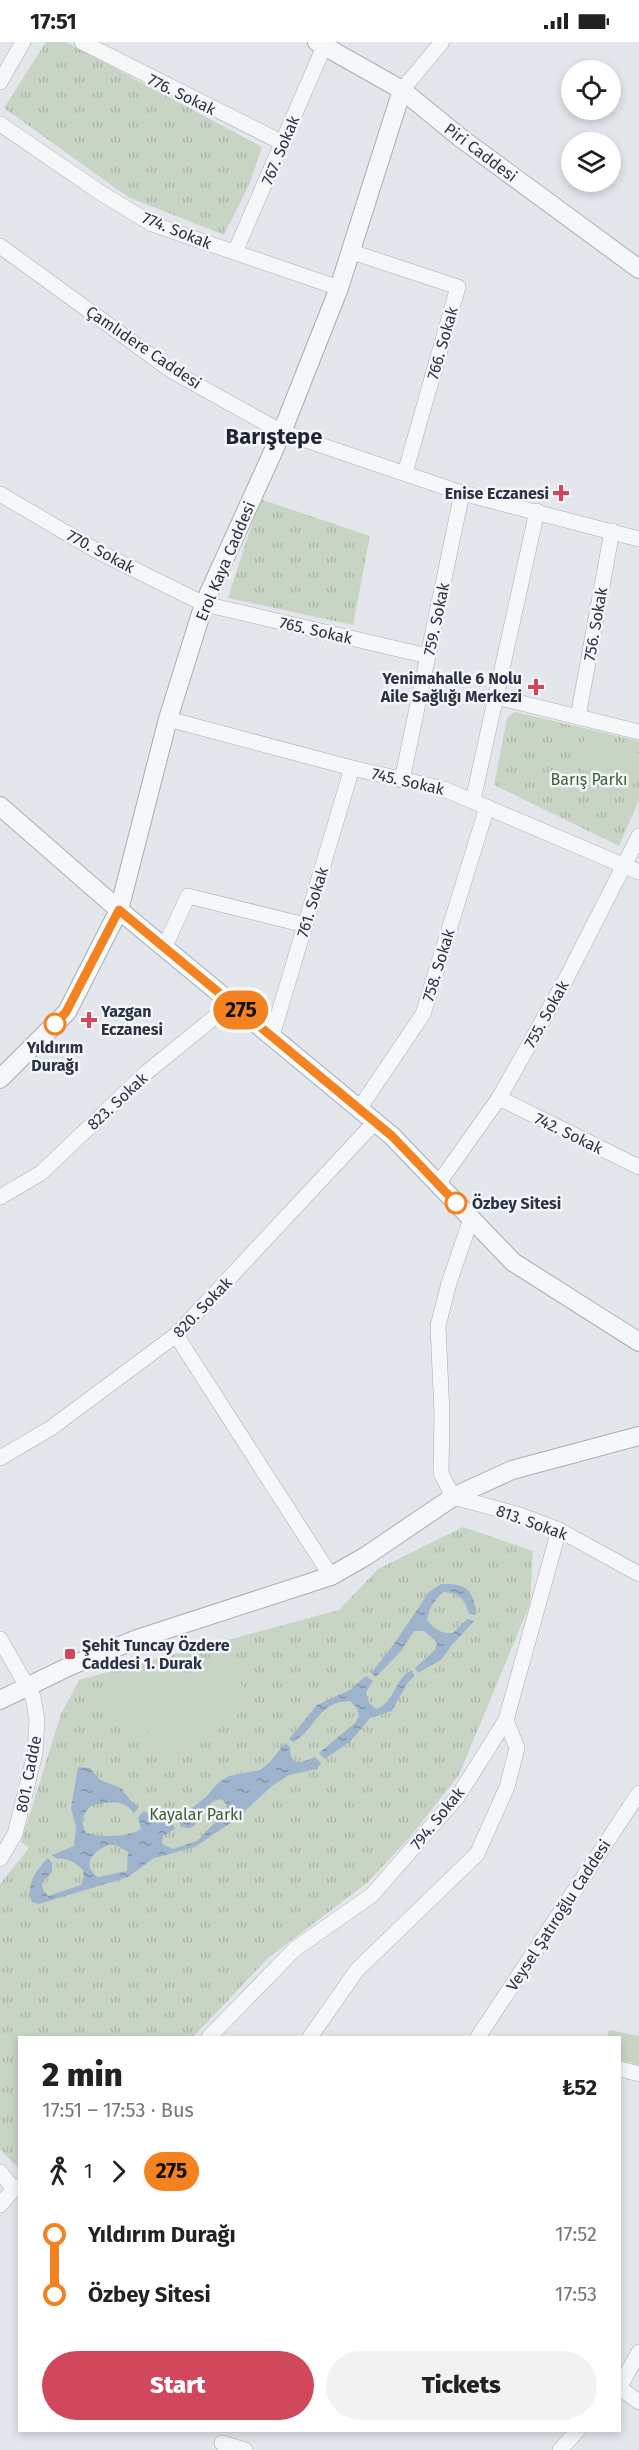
<!DOCTYPE html>
<html lang="en">
<head>
<meta charset="utf-8">
<style>
	body { margin:0; font-family:"Fira Sans",sans-serif; background:#f2f2f2; color:#222; height:100vh; display:flex; flex-direction:column; font-size:22px; white-space:nowrap }
	* { box-sizing:border-box; margin:0 }
	p { font-size:20px; color:#767676 }
	.icon { flex:none; width:33px; height:33px; fill:none; stroke:currentColor; stroke-width:2; stroke-linecap:round; stroke-linejoin:round }
	.map { position:relative; flex:1; overflow:hidden }
	.drawer { position:absolute; left:18px; top:1994px; width:603px; height:396px; display:flex; flex-direction:column; background:#fff; border-radius:0px; box-shadow:0 3px 9px #0003 }
	.drawer>* { flex:none }
	.badge { padding:0 12px; border-radius:20px; font-size:21px; line-height:39px }
	.controls { position:absolute; left:561px; top:18px; display:grid; gap:12px }
	.controls a { display:grid; place-items:center; width:60px; height:60px; border-radius:50%; background:#fff; box-shadow:0 3px 9px #0003; font-size:30px }
	.map>.badge { position:absolute; translate:-50% -50%; box-shadow:0 0 0 3px #fff }
	.legs { display:flex; align-items:center; gap:9px; height:66px; padding:0 24px; font-size:20px }
	.legs p { margin-inline-start:auto }
	.overview { display:flex; align-items:center; justify-content:space-between; height:102px; padding:0 24px }
	h1 { font-size:33px; font-weight:800; line-height:45px }
	.button { display:flex; gap:12px; margin-top:auto; padding:12px 24px }
	.button a { flex:1; height:69px; border-radius:36px; background:#d1475b; color:#fff; font-size:24px; font-weight:800; line-height:69px; text-align:center }
	.button a+a { background:#f2f2f2; color:#222 }
	ul { padding:0 24px; list-style:none }
	li { display:flex; align-items:center; gap:21px; height:60px; font-size:22px }
	li i { display:grid; place-items:center; width:9px; height:100%; margin:0 8px; background:currentColor }
	li i::after { content:''; width:15px; height:15px; margin:-8px; border:4px solid; border-radius:50%; background:#fff }
	li p { margin-inline-start:auto }
	li:first-child i { background:linear-gradient(#0000 50%,currentColor 0) }
	li:last-child i { background:linear-gradient(currentColor 50%,#0000 0) }
	.status { display:flex; justify-content:space-between; align-items:center; height:42px; padding:0 30px; background:#fff; direction:ltr }
	.status svg { height:16px; fill:currentColor }
	.map>svg:first-child { display:block }
	.grass { fill:url(#grass-tufts) }
	.pitch { fill:#c8d5c4 }
	.water { fill:url(#water-ripples); fill-rule:evenodd }
	.lines { fill:none; stroke-linecap:round; stroke-linejoin:round }
	.minor-casing { stroke:#a8adb6; stroke-width:16 }
	.tertiary-casing { stroke:#a8adb6; stroke-width:20 }
	.minor { stroke:#f6f7f9; stroke-width:15 }
	.tertiary { stroke:#f6f7f9; stroke-width:18 }
	.line-1-casing { stroke:#fff; stroke-width:14 }
	.line-1 { stroke:#f58220; stroke-width:9 }
	.poi-dot { fill:#d1475b; stroke:#f3f5f8; stroke-width:2 }
	.stop-1-dot { fill:#fff; stroke:#f58220; stroke-width:3 }
	.labels { text-anchor:middle; stroke-width:5; stroke-linejoin:round; paint-order:stroke }
	.street-label { font-size:16px; fill:#2a3344; stroke:#f3f5f8 }
	.poi-label { font-size:16px; font-weight:bold; fill:#2a3344; stroke:#f3f5f8; text-anchor:end }
	.park-label { font-size:16px; fill:#3f6037; stroke:#f3f5f8 }
	.stop-label { font-size:16px; font-weight:bold; fill:#2a3344; stroke:#f3f5f8 }
	.district-label { font-size:22px; font-weight:bold; fill:#1c2435; stroke:#f3f5f8 }
</style>
</head>
<body>
<div class="status"><b>17:51</b><svg viewBox="0 0 49 12"><path d="M0 12V9h3v3zM5 12V6h3v6zM10 12V3h3v9zM15 12V0h3v12zM26 1h20v11H26zM47 4h2v5h-2z"/></svg></div>
<div class="map">
<svg width="639" height="2408" viewBox="0 0 639 2408">
	<defs>
		<pattern id="grass-tufts" width="24" height="20" patternUnits="userSpaceOnUse" patternTransform="scale(1.5)"><rect width="24" height="20" fill="#c8d5c4"/><path d="M3 7l-1-3M5 7V3M7 7l1-3M15 17l-1-3M17 17v-4M19 17l1-3" fill="none" stroke="#acb7aa"/></pattern>
		<pattern id="water-ripples" width="26" height="14" patternUnits="userSpaceOnUse" patternTransform="scale(1.5)"><rect width="26" height="14" fill="#9db4cc"/><path d="M2 4q2-2 4 0t4 0M15 11q2-2 4 0t4 0" fill="none" stroke="#8093a7"/></pattern>
	</defs>
	<rect width="100%" height="100%" fill="#e3e6eb"/>
	<g class="grass">
		<path d="M46,0H66L262,105L249,143L224,193L128,155L4,66Z"/>
		<path d="M260,457L370,494L353,583L228,556Z"/>
		<path d="M515,670L639,699V758L619,804L494,743L507,676Z"/>
		<path d="M463,1485L533,1509L530,1562L459,1733L410,1795L367,1841L268,1916L193,1995H20L19,2124L17,2125L0,2107V1842L29,1806L21,1800L61,1672L79,1638L339,1568L378,1527Z"/>
	</g>
	<g class="pitch">
		<path d="M587,691L639,712V718L627,746L573,724Z"/>
		<path d="M220,1615L254,1659L173,1722L139,1678L125,1689L102,1659L156,1617L179,1647Z"/>
		<path d="M609,1988L639,1994V2023L620,2018V1995H607Z"/>
	</g>
	<g class="water">
		<path d="M441,1542C466,1541 474,1547 476,1573L469,1572C464,1556 460,1551 443,1550C435,1558 429,1566 427,1578C435,1587 441,1592 453,1591L467,1577L474,1579L451,1604L442,1617L418,1631L415,1626L435,1608L437,1600L424,1589H414L401,1609L376,1635L371,1631L394,1602L429,1550Z"/>
		<path d="M412,1628L414,1634L406,1643L392,1669L370,1676L351,1699L325,1717L319,1711L355,1681L359,1674L357,1666L350,1659C316,1660 317,1687 293,1700L289,1697L317,1663L350,1648L366,1634L373,1639L366,1650L368,1660L376,1667C395,1661 394,1636 412,1628Z"/>
		<path d="M285,1701L290,1705L291,1715L295,1720H302L315,1715L321,1721L317,1727L289,1733L272,1744L235,1778L195,1805L154,1816L128,1835L39,1862L32,1860C25,1843 36,1828 48,1816L52,1821V1830L42,1841L43,1848L48,1854L81,1843L84,1837L83,1828C74,1820 69,1816 57,1817L52,1813L74,1804L76,1785L71,1766L78,1725L90,1726L100,1738L121,1746L131,1759L139,1765L134,1771C122,1756 107,1760 91,1764C82,1773 80,1780 86,1791C101,1795 128,1796 141,1787L138,1775L144,1769L161,1779L172,1780L175,1787L163,1794L162,1802L173,1807L197,1799L227,1768L226,1762L222,1757C205,1759 204,1772 194,1784L189,1786L181,1785L178,1777L206,1755L219,1740L229,1734L260,1728L270,1720ZM110,1802L118,1804L128,1810L127,1829L98,1835C79,1822 95,1808 110,1802Z"/>
	</g>
	<g class="lines">
		<defs>
			<g id="minor">
				<path d="M82,0L283,101"/>
				<path d="M0,40L23,0"/>
				<path d="M402,48L442,0"/>
				<path d="M0,82L101,151L152,182L339,246"/>
				<path d="M0,204L172,329L282,390L462,451L639,497"/>
				<path d="M235,210L326,0"/>
				<path d="M352,210L458,245L405,431"/>
				<path d="M0,452L97,509L204,562L428,614"/>
				<path d="M497,655L639,690"/>
				<path d="M578,675L612,489"/>
				<path d="M168,677L352,726L444,747L639,830"/>
				<path d="M402,738L462,451"/>
				<path d="M473,758L537,469"/>
				<path d="M165,904L188,854L305,883"/>
				<path d="M272,994L352,726"/>
				<path d="M499,1056L639,1125"/>
				<path d="M359,1067L423,972L487,765"/>
				<path d="M438,1142L499,1056L565,939L639,794"/>
				<path d="M0,1155L41,1131L147,1030L232,961"/>
				<path d="M471,1177L449,1241L438,1284L442,1372L441,1431L453,1455L520,1473L559,1488L639,1532"/>
				<path d="M176,1293L331,1534"/>
				<path d="M0,1416L51,1386L176,1293L375,1080"/>
				<path d="M0,1597L33,1655L37,1678L35,1711L15,1792L0,1817"/>
				<path d="M209,1995L295,1907L372,1853L458,1754L506,1678L559,1488"/>
				<path d="M310,1995L357,1928L477,1812L507,1745L517,1706L506,1678"/>
				<path d="M478,1995L639,1751"/>
				<path d="M620,2027L639,2032"/>
				<path d="M0,2130L14,2147"/>
				<path d="M0,2163L14,2147L20,2144"/>
				<path d="M620,2344L639,2310"/>
				<path d="M620,2346L639,2360"/>
				<path d="M222,2401L245,2408"/>
				<path d="M560,2408L578,2388"/>
			</g>
			<g id="tertiary">
				<path d="M317,0L402,48L462,97L639,227"/>
				<path d="M0,764L119,868L392,1094L513,1220L639,1300"/>
				<path d="M0,1037L67,970L119,868L168,677L204,562L282,390L339,246L402,48"/>
				<path d="M0,1658L70,1624L137,1597L331,1534L366,1514L453,1455L512,1428L639,1394"/>
			</g>
		</defs>
		<use href="#minor" class="minor-casing"/>
		<use href="#tertiary" class="tertiary-casing"/>
		<use href="#minor" class="minor"/>
		<use href="#tertiary" class="tertiary"/>
	</g>
	<g class="lines">
		<defs>
			<path id="line-1" d="M55,982L66,970L119,868L392,1094L456,1161"/>
		</defs>
		<use href="#line-1" class="line-1-casing"/>
		<use href="#line-1" class="line-1"/>
	</g>
	<g class="poi-dot">
		<path d="M558 442h6v6h6v6h-6v6h-6v-6h-6v-6h6z"/>
		<path d="M533 636h6v6h6v6h-6v6h-6v-6h-6v-6h6z"/>
		<path d="M86 969h6v6h6v6h-6v6h-6v-6h-6v-6h6z"/>
		<rect x="64" y="1606" width="12" height="12" rx="3"/>
	</g>
	<g class="stop-1-dot">
		<circle cx="55" cy="982" r="10"/>
		<circle cx="456" cy="1161" r="10"/>
	</g>
	<g class="labels">
		<g class="street-label">
			<text transform="translate(182 52) rotate(26)" y="6">776. Sokak</text>
			<text transform="translate(280 108) rotate(-67)" y="6">767. Sokak</text>
			<text transform="translate(481 110) rotate(37)" y="6">Piri Caddesi</text>
			<text transform="translate(177 188) rotate(22)" y="6">774. Sokak</text>
			<text transform="translate(442 301) rotate(-74)" y="6">766. Sokak</text>
			<text transform="translate(144 305) rotate(34)" y="6">Çamlıdere Caddesi</text>
			<text transform="translate(101 509) rotate(28)" y="6">770. Sokak</text>
			<text transform="translate(225 519) rotate(-67)" y="6">Erol Kaya Caddesi</text>
			<text transform="translate(436 577) rotate(-78)" y="6">759. Sokak</text>
			<text transform="translate(595 582) rotate(-80)" y="6">756. Sokak</text>
			<text transform="translate(316 588) rotate(13)" y="6">765. Sokak</text>
			<text transform="translate(408 739) rotate(13)" y="6">745. Sokak</text>
			<text transform="translate(312 860) rotate(-73)" y="6">761. Sokak</text>
			<text transform="translate(438 923) rotate(-73)" y="6">758. Sokak</text>
			<text transform="translate(546 972) rotate(-61)" y="6">755. Sokak</text>
			<text transform="translate(117 1059) rotate(-43)" y="6">823. Sokak</text>
			<text transform="translate(569 1091) rotate(26)" y="6">742. Sokak</text>
			<text transform="translate(202 1265) rotate(-46)" y="6">820. Sokak</text>
			<text transform="translate(532 1480) rotate(20)" y="6">813. Sokak</text>
			<text transform="translate(28 1732) rotate(-79)" y="6">801. Cadde</text>
			<text transform="translate(437 1776) rotate(-51)" y="6">794. Sokak</text>
			<text transform="translate(558 1873) rotate(-57)" y="6">Veysel Şatıroğlu Caddesi</text>
		</g>
		<g class="poi-label">
			<text x="549" y="457">Enise Eczanesi</text>
			<text x="522" y="642">Yenimahalle 6 Nolu<tspan x="522" dy="18">Aile Sağlığı Merkezi</tspan></text>
			<text x="101" y="975" text-anchor="start">Yazgan<tspan x="101" dy="18">Eczanesi</tspan></text>
			<text x="82" y="1609" text-anchor="start">Şehit Tuncay Özdere<tspan x="82" dy="18">Caddesi 1. Durak</tspan></text>
		</g>
		<g class="park-label">
			<text x="589" y="743">Barış Parkı</text>
			<text x="196" y="1778">Kayalar Parkı</text>
		</g>
		<g class="stop-label">
			<text x="55" y="1011">Yıldırım<tspan x="55" dy="18">Durağı</tspan></text>
			<text x="472" y="1167" text-anchor="start">Özbey Sitesi</text>
		</g>
		<g class="district-label">
			<text x="274" y="402">Barıştepe</text>
		</g>
	</g>
</svg>
<div class="controls">
<a><svg class="icon" aria-label="locate" viewBox="0 0 24 24"><circle cx="12" cy="12" r="6"/><path d="M12 2v4M12 18v4M2 12h4M18 12h4"/></svg></a>
<a><svg class="icon" aria-label="layers" viewBox="0 0 24 24"><path d="M12 4l9 5-9 5-9-5zM3 14l9 5 9-5"/></svg></a>
</div>
<b class="badge" style="left:241px;top:968px;background:#f58220;color:#111">275</b>
<section class="drawer">
<div class="overview"><div><h1>2 min</h1><p>17:51 – 17:53 · Bus</p></div><b>₺52</b></div>
<div class="legs"><svg class="icon" aria-label="walk" viewBox="0 0 24 24"><circle cx="13" cy="4" r="2"/><path d="M13 8l-2 6 4 7M11 14l-3 7M7 12l3-4h3l4 4"/></svg>1<svg class="icon" aria-label="forward" viewBox="0 0 24 24"><path d="M9 5l7 7-7 7"/></svg><b class="badge" style="background:#f58220;color:#111">275</b></div>
<ul>
<li><i style="color:#f58220"></i><b>Yıldırım Durağı</b><p>17:52</p></li>
<li><i style="color:#f58220"></i><b>Özbey Sitesi</b><p>17:53</p></li>
</ul>
<div class="button"><a>Start</a><a>Tickets</a></div>
</section>
</div>
</body>
</html>
